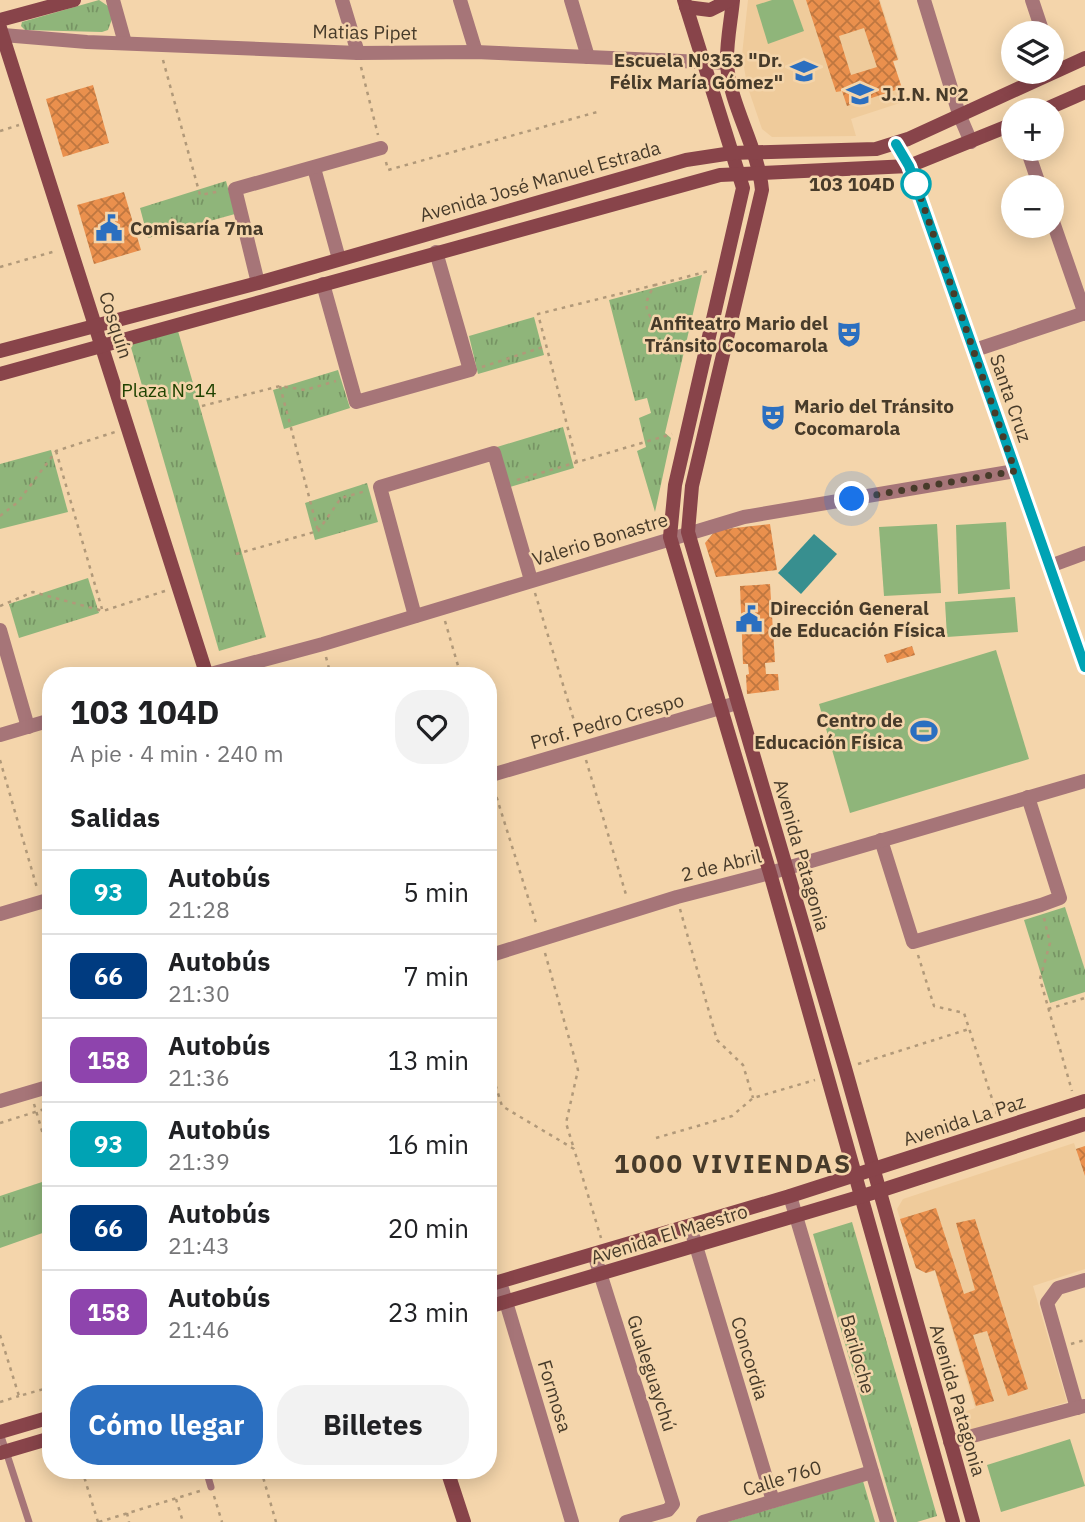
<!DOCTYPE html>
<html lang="es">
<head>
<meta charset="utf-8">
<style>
	body { margin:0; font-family:"IBM Plex Sans",sans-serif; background:#f2f2f2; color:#202124; height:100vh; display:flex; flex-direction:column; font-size:26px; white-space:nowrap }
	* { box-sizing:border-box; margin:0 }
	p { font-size:23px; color:#757577 }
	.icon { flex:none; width:38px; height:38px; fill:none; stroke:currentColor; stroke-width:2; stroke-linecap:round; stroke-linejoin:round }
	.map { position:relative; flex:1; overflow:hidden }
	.drawer { position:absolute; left:42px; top:667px; width:455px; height:812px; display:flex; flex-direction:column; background:#fff; border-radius:28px; box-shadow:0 4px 18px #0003 }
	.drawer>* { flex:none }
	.badge { padding:0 14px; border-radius:10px; font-size:24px; line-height:46px }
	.tools { position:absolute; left:1001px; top:21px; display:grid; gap:14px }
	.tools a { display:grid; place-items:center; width:63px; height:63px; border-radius:50%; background:#fff; box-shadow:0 4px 18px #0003; font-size:35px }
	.you { position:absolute; width:35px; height:35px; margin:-18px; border:5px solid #fff; border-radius:50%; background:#1a73e8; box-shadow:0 0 0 10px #1a73e833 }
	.map>.badge { position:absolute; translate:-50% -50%; box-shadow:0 0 0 4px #fff }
	h2 { padding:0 28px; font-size:26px; line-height:63px }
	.round { display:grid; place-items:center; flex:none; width:74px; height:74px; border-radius:28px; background:#f2f2f2 }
	.overview { display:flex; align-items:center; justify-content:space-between; height:119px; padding:0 28px }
	h1 { font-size:33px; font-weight:700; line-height:52px }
	.cta { display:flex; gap:14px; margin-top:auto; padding:14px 28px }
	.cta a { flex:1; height:80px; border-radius:28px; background:#2b6fc0; color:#fff; font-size:28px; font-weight:700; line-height:80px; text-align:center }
	.cta a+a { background:#f2f2f2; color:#202124 }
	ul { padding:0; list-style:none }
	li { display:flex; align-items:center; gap:21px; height:84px; padding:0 28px; border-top:2px solid #e0e0e0 }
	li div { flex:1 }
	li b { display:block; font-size:26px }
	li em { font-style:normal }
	li .badge { min-width:77px; font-weight:700; text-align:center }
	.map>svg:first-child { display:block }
	.built { fill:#efcb9b }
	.grass { fill:#8fb57a }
	.park { fill:url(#park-tufts) }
	.water { fill:#388f8f }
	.building { fill:url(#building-cross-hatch); fill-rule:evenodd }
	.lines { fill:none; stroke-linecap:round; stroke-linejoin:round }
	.path { stroke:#b19979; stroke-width:2.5; stroke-dasharray:3.5 5; stroke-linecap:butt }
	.lane { stroke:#a67578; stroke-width:7 }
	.street { stroke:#a67578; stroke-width:14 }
	.secondary { stroke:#88444a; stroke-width:14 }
	.line-casing { stroke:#fff; stroke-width:16 }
	.line { stroke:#00a3b4; stroke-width:10 }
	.walk { stroke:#473b2a; stroke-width:7; stroke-dasharray:0 12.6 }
	.stop-dot { fill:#fff; stroke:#00a3b4; stroke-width:3.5 }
	.labels { text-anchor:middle; stroke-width:5; stroke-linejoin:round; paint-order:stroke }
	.street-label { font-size:19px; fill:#473b2a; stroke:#f4d5ab }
	.poi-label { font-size:19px; font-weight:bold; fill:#473b2a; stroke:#f4d5ab; text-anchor:start }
	.stop-label { font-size:19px; font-weight:bold; fill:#473b2a; stroke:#f4d5ab; text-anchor:end }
	.park-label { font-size:19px; fill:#1e4200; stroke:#f4d5ab }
	.district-label { font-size:26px; font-weight:bold; letter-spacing:2px; fill:#473b2a; stroke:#f4d5ab }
</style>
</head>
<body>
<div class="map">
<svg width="1085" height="1522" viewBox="0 0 1085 1522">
	<defs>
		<pattern id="park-tufts" width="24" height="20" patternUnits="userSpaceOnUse" patternTransform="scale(1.75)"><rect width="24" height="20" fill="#8fb57a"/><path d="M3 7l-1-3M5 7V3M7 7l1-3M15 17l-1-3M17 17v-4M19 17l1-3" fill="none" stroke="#779464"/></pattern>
		<pattern id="building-cross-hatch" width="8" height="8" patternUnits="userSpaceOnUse" patternTransform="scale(1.75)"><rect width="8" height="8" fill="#ea904d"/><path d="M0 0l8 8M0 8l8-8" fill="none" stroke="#bf7740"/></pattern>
	</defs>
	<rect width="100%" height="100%" fill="#f4d5ab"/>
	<g class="built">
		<path d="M748,0H880L899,59L893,62L906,101L851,119L856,136L772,137L762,129L747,85L742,55Z"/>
		<path d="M1074,1143L1076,1149L1085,1146V1269L1033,1286L1067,1402L966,1432L961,1413L975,1408L935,1271L926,1273L916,1268L897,1209L903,1199Z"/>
	</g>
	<g class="grass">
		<path d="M772,0H793L804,31L768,44L756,5Z"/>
		<path d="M1006,522L1010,589L958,594L956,525Z"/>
		<path d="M937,524L941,593L884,596L879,527Z"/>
		<path d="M1015,597L1018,632L947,637L945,602Z"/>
		<path d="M996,650L1029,759L850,813L819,704Z"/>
		<path d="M1070,1439L1085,1486L1001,1512L987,1465Z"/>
	</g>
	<g class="park">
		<path d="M99,0L108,6L112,19L108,30L102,32L25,30L21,26L22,22Z"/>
		<path d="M226,181L235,214L148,238L140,208Z"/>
		<path d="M702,275L665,433L671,438L655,512L637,451L646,447L639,418L651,413L647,398L635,401L609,300Z"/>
		<path d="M534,317L544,355L478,374L469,336Z"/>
		<path d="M178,331L266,637L219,651L130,344Z"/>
		<path d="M338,370L350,408L284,429L273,390Z"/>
		<path d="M563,427L574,468L510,487L497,447Z"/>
		<path d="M51,450L68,512L0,529V464Z"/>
		<path d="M367,483L378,522L315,540L305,503Z"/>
		<path d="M88,578L99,613L19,638L9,604Z"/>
		<path d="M1065,907L1085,970V992L1050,1003L1024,920Z"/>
		<path d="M51,1179V1230L0,1248V1196Z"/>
		<path d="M852,1222L937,1516L917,1522H897L813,1234Z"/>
		<path d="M863,1481L875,1522H727Z"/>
	</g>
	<path class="water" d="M814,534L837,554L801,594L778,573Z"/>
	<g class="building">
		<path d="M806,0H879L898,60L893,61L902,88L847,106L842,91L836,92ZM864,28L877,67L851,75L839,36Z"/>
		<path d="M93,85L109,143L63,157L46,99Z"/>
		<path d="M124,192L141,250L94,264L77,205Z"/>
		<path d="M770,524L777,570L716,577L705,543L716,530Z"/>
		<path d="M770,584L775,662L765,663L766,674H778L779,690L747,694L746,675L749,674L748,664H743L740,586Z"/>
		<path d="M912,646L915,655L887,663L884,655Z"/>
		<path d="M1085,1146V1176L1076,1149Z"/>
		<path d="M936,1208L964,1294L975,1290L956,1223L975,1219L1028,1389L1008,1396L987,1331L973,1335L994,1401L976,1406L935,1270L926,1273L916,1268L900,1219Z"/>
	</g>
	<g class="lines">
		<g class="path">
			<path d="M163,60L200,195L221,191"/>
			<path d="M361,67L378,135"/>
			<path d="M0,131L19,125"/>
			<path d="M386,162L388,170L597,112"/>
			<path d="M0,267L56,251"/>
			<path d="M699,325L654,322C643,308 645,300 655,285L709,271"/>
			<path d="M482,367L546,346"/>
			<path d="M280,386L318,531"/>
			<path d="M202,406L280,386L305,390L336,381"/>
			<path d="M56,451L102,609"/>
			<path d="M577,463L538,314L655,285"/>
			<path d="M517,480L672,434"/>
			<path d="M0,516L18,502L56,451L115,432"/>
			<path d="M236,554L318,531L341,498L366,491"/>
			<path d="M535,593L579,737"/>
			<path d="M0,606L33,592L103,611L168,590"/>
			<path d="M445,621L461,676"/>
			<path d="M326,657L331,676"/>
			<path d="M0,760L37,888"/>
			<path d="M586,760L627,898"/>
			<path d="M494,789L537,926"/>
			<path d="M680,909L717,1040L743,1065L753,1098"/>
			<path d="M44,915L51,938"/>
			<path d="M1044,918L1050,943L1040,979L1072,1091"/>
			<path d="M545,953L578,1070L566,1123L574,1149"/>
			<path d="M918,955L934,1006L964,1013L998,1117"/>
			<path d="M1048,1009L1085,998"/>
			<path d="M488,1061L502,1106L574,1149L601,1238"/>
			<path d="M858,1064L969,1029"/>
			<path d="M34,1104L51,1161"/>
			<path d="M0,1123L51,1107"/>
			<path d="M656,1138L732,1116L753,1098L815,1080"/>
			<path d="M0,1335L19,1396L51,1387"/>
			<path d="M1071,1344L1085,1340"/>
			<path d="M0,1402L19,1396"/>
			<path d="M82,1470L98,1522"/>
			<path d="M261,1470L276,1522"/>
			<path d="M262,1473L273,1470"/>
			<path d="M214,1496L222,1522"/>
			<path d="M176,1499L183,1522"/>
			<path d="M127,1513L129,1522"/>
			<path d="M99,1522L203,1490"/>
		</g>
		<g class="lane">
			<path d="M0,1433L29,1522"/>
			<path d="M206,1470L211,1487"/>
		</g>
		<g class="street">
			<path d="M113,0L125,43"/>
			<path d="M342,0L358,53"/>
			<path d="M460,0L476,52"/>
			<path d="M571,0L588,57"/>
			<path d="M924,0L959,114L971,142"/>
			<path d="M1032,0L1043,33"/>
			<path d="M3,35L87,42L358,53L476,52L727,63"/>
			<path d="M1027,149L1040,187"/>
			<path d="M314,168L339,259"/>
			<path d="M1052,219L1085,314"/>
			<path d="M258,283L235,189L381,148"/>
			<path d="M323,284L356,402L470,370L436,252"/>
			<path d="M975,350L1085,313"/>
			<path d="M1050,566L1085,553"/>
			<path d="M415,616L380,487L494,453L531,580"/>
			<path d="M0,630L28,727"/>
			<path d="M203,676L323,644L744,517L1015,471"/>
			<path d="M0,735L51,720"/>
			<path d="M488,776L737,703"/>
			<path d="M881,840L913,942L1041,905L1060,898L1028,797"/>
			<path d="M0,914L51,899"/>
			<path d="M488,956L677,897L770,873L1085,781"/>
			<path d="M0,1101L51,1086"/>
			<path d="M790,1196L887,1522"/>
			<path d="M690,1226L773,1501"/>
			<path d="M594,1254L673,1504L668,1510L626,1522"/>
			<path d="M500,1282L572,1522"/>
			<path d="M1077,1408L1047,1303L1058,1288L1085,1280"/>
			<path d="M950,1442L1084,1406"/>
			<path d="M703,1522L872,1472"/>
		</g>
		<g class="secondary">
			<path d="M684,0L743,188L675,485L670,537L770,873L953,1522"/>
			<path d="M733,0C731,21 726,44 727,65C731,108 758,147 762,190L692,486L688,532L845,1068L973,1522"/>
			<path d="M686,7L710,10L730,0"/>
			<path d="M0,20L74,0"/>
			<path d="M0,28L207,676"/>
			<path d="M1044,110L1085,92"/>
			<path d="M896,144L909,166L1085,667"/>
			<path d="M0,351L258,283L686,160L732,153L876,149L908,139L1085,58"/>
			<path d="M0,374L720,175L909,166L1013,124"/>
			<path d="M488,1285L790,1196L1085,1101"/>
			<path d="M488,1307L879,1191L1085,1124"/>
			<path d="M0,1432L51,1417"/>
			<path d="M0,1453L51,1438"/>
			<path d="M447,1470L464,1522"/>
		</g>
	</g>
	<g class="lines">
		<defs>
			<path id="line" d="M896,144L909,166L1085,667"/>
		</defs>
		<use href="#line" class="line-casing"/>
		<use href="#line" class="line"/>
		<path class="walk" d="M852,499L1015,471L916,184"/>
	</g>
	<defs>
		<symbol id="school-bare" viewBox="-9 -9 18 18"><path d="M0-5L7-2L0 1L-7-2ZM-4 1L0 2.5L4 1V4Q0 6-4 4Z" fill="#2b6fc0" stroke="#f4d5ab" stroke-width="2.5" paint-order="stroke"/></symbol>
		<symbol id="civic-bare" viewBox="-9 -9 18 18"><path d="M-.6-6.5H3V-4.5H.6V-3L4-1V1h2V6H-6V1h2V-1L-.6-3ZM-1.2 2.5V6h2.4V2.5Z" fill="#2b6fc0" stroke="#f4d5ab" stroke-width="2.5" paint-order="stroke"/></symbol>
		<symbol id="theatre-bare" viewBox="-9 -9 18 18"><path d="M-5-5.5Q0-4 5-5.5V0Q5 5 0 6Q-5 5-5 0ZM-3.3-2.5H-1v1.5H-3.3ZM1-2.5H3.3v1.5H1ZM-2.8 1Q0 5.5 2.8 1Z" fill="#2b6fc0" stroke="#f4d5ab" stroke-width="2.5" paint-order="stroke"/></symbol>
		<symbol id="stadium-bare" viewBox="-9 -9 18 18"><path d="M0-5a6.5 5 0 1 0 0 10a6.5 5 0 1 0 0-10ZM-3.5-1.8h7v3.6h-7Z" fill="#2b6fc0" stroke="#f4d5ab" stroke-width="2.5" paint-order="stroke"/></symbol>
	</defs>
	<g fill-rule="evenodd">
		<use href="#school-bare" x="785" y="52" width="38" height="38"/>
		<use href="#school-bare" x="841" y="75" width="38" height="38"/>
		<use href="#civic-bare" x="90" y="209" width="38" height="38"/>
		<use href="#theatre-bare" x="830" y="315" width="38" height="38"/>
		<use href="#theatre-bare" x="754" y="398" width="38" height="38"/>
		<use href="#civic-bare" x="730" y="600" width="38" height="38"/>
		<use href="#stadium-bare" x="905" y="712" width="38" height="38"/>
	</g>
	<circle class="stop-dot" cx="916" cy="184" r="14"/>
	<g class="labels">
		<g class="street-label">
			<text transform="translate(365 32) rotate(1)" y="7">Matias Pipet</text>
			<text transform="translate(540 181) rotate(-16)" y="7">Avenida José Manuel Estrada</text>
			<text transform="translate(116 325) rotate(72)" y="7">Cosquín</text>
			<text transform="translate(1011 398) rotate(71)" y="7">Santa Cruz</text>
			<text transform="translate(600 539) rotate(-17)" y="7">Valerio Bonastre</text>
			<text transform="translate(607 721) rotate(-16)" y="7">Prof. Pedro Crespo</text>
			<text transform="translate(802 855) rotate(74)" y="7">Avenida Patagonia</text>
			<text transform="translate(721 865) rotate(-14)" y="7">2 de Abril</text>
			<text transform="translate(964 1120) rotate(-18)" y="7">Avenida La Paz</text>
			<text transform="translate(669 1234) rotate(-17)" y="7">Avenida El Maestro</text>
			<text transform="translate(858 1354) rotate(74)" y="7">Bariloche</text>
			<text transform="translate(750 1358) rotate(73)" y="7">Concordia</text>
			<text transform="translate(652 1373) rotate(72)" y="7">Gualeguaychú</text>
			<text transform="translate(555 1396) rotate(73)" y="7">Formosa</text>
			<text transform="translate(958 1400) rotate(74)" y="7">Avenida Patagonia</text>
			<text transform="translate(782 1478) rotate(-17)" y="7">Calle 760</text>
		</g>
		<g class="poi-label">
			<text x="783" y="67" text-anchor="end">Escuela Nº353 "Dr.<tspan x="783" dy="22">Félix María Gómez"</tspan></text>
			<text x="881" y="101">J.I.N. Nº2</text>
			<text x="130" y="235">Comisaría 7ma</text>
			<text x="828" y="330" text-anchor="end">Anfiteatro Mario del<tspan x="828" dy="22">Tránsito Cocomarola</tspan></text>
			<text x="794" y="413">Mario del Tránsito<tspan x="794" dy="22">Cocomarola</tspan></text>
			<text x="770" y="615">Dirección General<tspan x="770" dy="22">de Educación Física</tspan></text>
			<text x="903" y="727" text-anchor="end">Centro de<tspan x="903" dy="22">Educación Física</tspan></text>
		</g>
		<g class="stop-label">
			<text x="895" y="191">103 104D</text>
		</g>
		<g class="park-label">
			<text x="169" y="397">Plaza N°14</text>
		</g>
		<g class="district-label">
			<text x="733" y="1173">1000 VIVIENDAS</text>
		</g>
	</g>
</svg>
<div class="tools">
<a><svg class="icon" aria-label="layers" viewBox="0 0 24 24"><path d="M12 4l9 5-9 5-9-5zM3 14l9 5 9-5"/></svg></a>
<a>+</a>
<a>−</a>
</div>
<div class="you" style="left:852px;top:499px"></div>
<section class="drawer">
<div class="overview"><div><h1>103 104D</h1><p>A pie · 4 min · 240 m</p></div><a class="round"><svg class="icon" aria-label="heart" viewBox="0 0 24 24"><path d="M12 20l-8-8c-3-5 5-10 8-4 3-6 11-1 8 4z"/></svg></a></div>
<h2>Salidas</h2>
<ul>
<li><span class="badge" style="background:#00a3b4;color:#fff">93</span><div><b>Autobús</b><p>21:28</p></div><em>5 min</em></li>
<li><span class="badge" style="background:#003b80;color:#fff">66</span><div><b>Autobús</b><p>21:30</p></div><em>7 min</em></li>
<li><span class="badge" style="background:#8e44ad;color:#fff">158</span><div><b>Autobús</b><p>21:36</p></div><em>13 min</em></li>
<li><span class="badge" style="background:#00a3b4;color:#fff">93</span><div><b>Autobús</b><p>21:39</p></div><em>16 min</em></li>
<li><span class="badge" style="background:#003b80;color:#fff">66</span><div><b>Autobús</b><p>21:43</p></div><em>20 min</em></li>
<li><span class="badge" style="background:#8e44ad;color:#fff">158</span><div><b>Autobús</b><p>21:46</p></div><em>23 min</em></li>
</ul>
<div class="cta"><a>Cómo llegar</a><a>Billetes</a></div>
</section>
</div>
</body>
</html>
